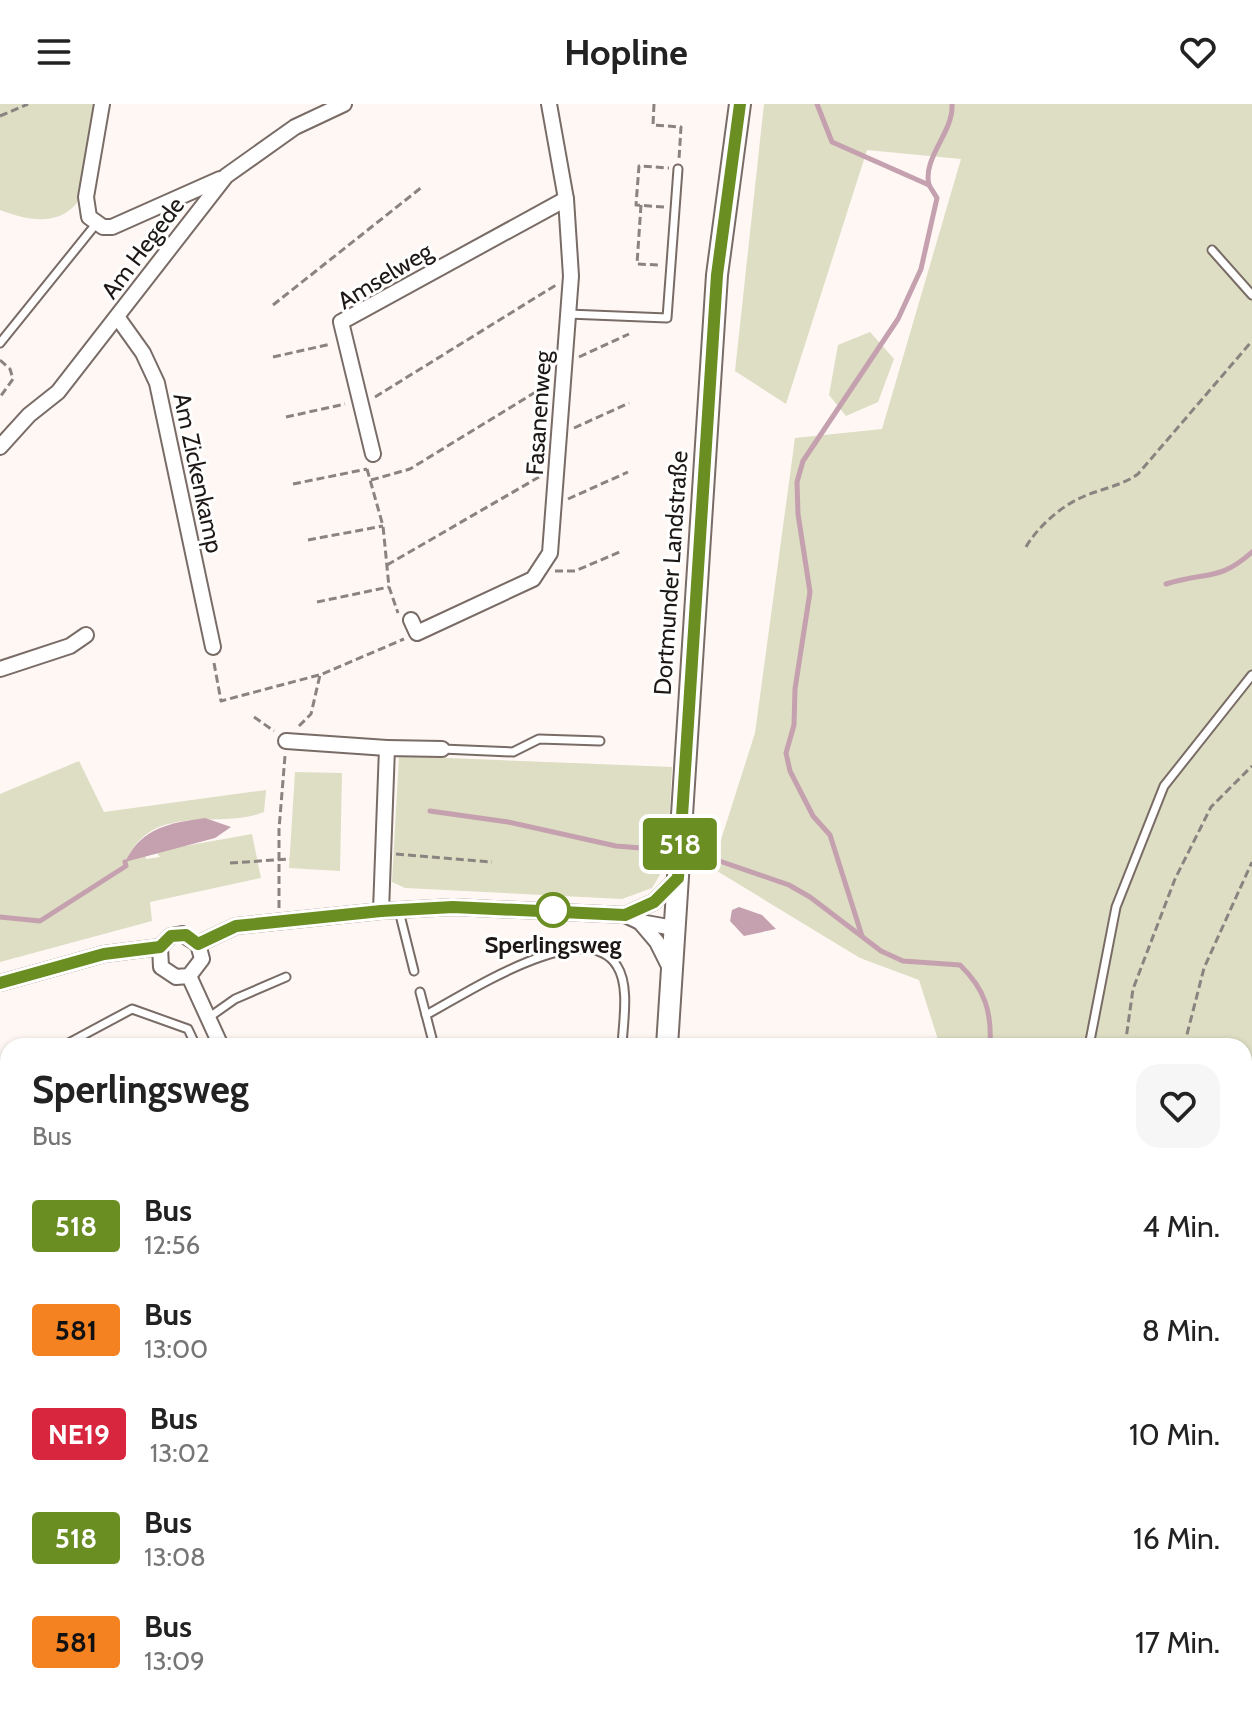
<!DOCTYPE html>
<html lang="de">
<head>
<meta charset="utf-8">
<style>
	body { margin:0; font-family:Cabin,sans-serif; background:#f6f6f6; color:#222; height:100vh; display:flex; flex-direction:column; font-size:30px; white-space:nowrap }
	* { box-sizing:border-box; margin:0 }
	p { font-size:26px; color:#767676 }
	.icon { flex:none; width:44px; height:44px; fill:none; stroke:currentColor; stroke-width:2; stroke-linecap:round; stroke-linejoin:round }
	.map { position:relative; flex:1; overflow:hidden }
	.sheet { position:absolute; left:0px; top:934px; width:1252px; height:674px; display:flex; flex-direction:column; background:#fff; border-radius:24px 24px 0 0; box-shadow:0 2px 6px #0004 }
	.sheet>* { flex:none }
	.badge { padding:0 16px; border-radius:6px; font-size:28px; line-height:52px }
	.map>.badge { position:absolute; translate:-50% -50%; box-shadow:0 0 0 4px #fff }
	.round { display:grid; place-items:center; flex:none; width:84px; height:84px; border-radius:24px; background:#f6f6f6 }
	.headline { display:flex; align-items:center; justify-content:space-between; height:136px; padding:0 32px }
	h1 { font-size:38px; font-weight:800; line-height:60px }
	ul { padding:0; list-style:none }
	li { display:flex; align-items:center; gap:24px; height:104px; padding:0 32px }
	li div { flex:1 }
	li b { display:block; font-size:30px }
	li em { font-style:normal }
	li .badge { min-width:88px; font-weight:700; text-align:center }
	header { display:flex; justify-content:space-between; align-items:center; height:104px; padding:0 32px; background:#fff; font-size:36px; font-weight:800 }
	.map>svg:first-child { display:block }
	.green { fill:#dddec3 }
	.water { fill:#c5a0af }
	.lines { fill:none; stroke-linecap:round; stroke-linejoin:round }
	.stream { stroke:#c5a0af; stroke-width:5 }
	.lane-casing { stroke:#796b65; stroke-width:11 }
	.street-casing { stroke:#796b65; stroke-width:18 }
	.secondary-casing { stroke:#796b65; stroke-width:24 }
	.path { stroke:#8a8481; stroke-width:3; stroke-dasharray:8 4; stroke-linecap:butt }
	.lane { stroke:#fff; stroke-width:7 }
	.street { stroke:#fff; stroke-width:14 }
	.secondary { stroke:#fff; stroke-width:20 }
	.line-casing { stroke:#fff; stroke-width:18 }
	.line { stroke:#6b8e23; stroke-width:12 }
	.stop-dot { fill:#fff; stroke:#6b8e23; stroke-width:4 }
	.labels { text-anchor:middle; stroke-width:6; stroke-linejoin:round; paint-order:stroke }
	.street-label { font-size:24px; fill:#1d1815; stroke:#fff }
	.stop-label { font-size:24px; font-weight:bold; fill:#1d1815; stroke:#fff }
</style>
</head>
<body>
<header><svg class="icon" aria-label="menu" viewBox="0 0 24 24"><path d="M4 6h16M4 12h16M4 18h16"/></svg>Hopline<svg class="icon" aria-label="heart" viewBox="0 0 24 24"><path d="M12 20l-8-8c-3-5 5-10 8-4 3-6 11-1 8 4z"/></svg></header>
<div class="map">
<svg width="1252" height="1607" viewBox="0 0 1252 1607">
	<rect width="100%" height="100%" fill="#fef7f4"/>
	<g class="green">
		<path d="M0,0H105C92,65 93,142 0,106Z"/>
		<path d="M764,0H1252V1525L1244,1513V942H940L919,876L860,854L712,764L755,629L795,334L882,325L961,55L867,46L786,300L735,267Z"/>
		<path d="M870,228L894,255L878,298L846,312L829,291L838,241Z"/>
		<path d="M399,652L672,663L667,759L652,784L622,795L405,784L392,778Z"/>
		<path d="M79,657L104,708L266,686L264,708C218,726 154,697 127,755L144,745L146,755L160,753L156,748L168,745L252,730L261,774L150,798L152,817L0,858V690Z"/>
		<path d="M295,668L342,669L340,767L289,764Z"/>
	</g>
	<g class="water">
		<path d="M205,714L231,723L215,734L125,758C142,723 170,719 205,714Z"/>
		<path d="M739,803L762,811L776,825L744,832L730,817L732,806Z"/>
	</g>
	<g class="lines">
		<g class="stream">
			<path d="M817,0L832,38L929,81L937,94L921,165L898,215L803,357L797,378L798,410L810,488L795,585L794,621L786,649L790,667L813,712L830,731L862,832"/>
			<path d="M929,81C922,54 954,28 952,0"/>
			<path d="M1166,480C1206,467 1219,478 1252,448"/>
			<path d="M430,707L508,718L616,742L654,745"/>
			<path d="M705,752L789,781L810,793L881,847L903,857L960,861C985,885 992,908 990,942"/>
			<path d="M0,813L40,817L126,762L125,758"/>
		</g>
		<defs>
			<g id="lane">
				<path d="M1212,146L1252,191"/>
				<path d="M568,210L667,214L678,65"/>
				<path d="M0,239L96,120"/>
				<path d="M442,645L513,648L539,635L600,637"/>
				<path d="M399,807L414,867"/>
				<path d="M420,888L426,911"/>
				<path d="M208,914L235,895L286,873"/>
				<path d="M63,942L132,905L188,925L196,942"/>
				<path d="M434,942L426,911C464,891 585,810 617,862C630,882 623,919 622,942"/>
				<path d="M1089,942L1116,803L1164,682L1252,571"/>
				<path d="M0,980L8,976"/>
				<path d="M0,1073L8,1091"/>
				<path d="M1244,1374L1252,1378"/>
			</g>
			<g id="street">
				<path d="M102,0L86,93L89,113L103,123H112L220,75"/>
				<path d="M118,214L143,249L157,279L213,543"/>
				<path d="M0,343L29,311L58,288L226,72L295,23L344,0"/>
				<path d="M373,350L341,218L566,95"/>
				<path d="M411,516L417,529L533,475L550,449L571,172L566,95L549,0"/>
				<path d="M0,565L70,542L86,531"/>
				<path d="M286,637L387,644"/>
				<path d="M381,807L387,644L442,645"/>
				<path d="M625,811L654,798L678,774"/>
				<path d="M640,818L657,838L670,864"/>
				<path d="M198,840L236,822L381,807L453,803L625,811L640,818L674,824"/>
				<path d="M189,872L221,942"/>
				<path d="M0,879L104,850L160,843L171,832L182,830L198,840L202,855L189,872L176,873L161,863L160,843"/>
				<path d="M0,1545L8,1542"/>
				<path d="M355,1600L357,1607"/>
				<path d="M1042,1600L1044,1607"/>
				<path d="M530,1607L538,1600"/>
			</g>
			<g id="secondary">
				<path d="M667,942L717,171L740,0"/>
				<path d="M632,1607V1600"/>
			</g>
		</defs>
		<use href="#lane" class="lane-casing"/>
		<use href="#street" class="street-casing"/>
		<use href="#secondary" class="secondary-casing"/>
		<g class="path">
			<path d="M654,0L653,21L681,23L679,55"/>
			<path d="M0,12L28,0"/>
			<path d="M641,101L637,160L659,161"/>
			<path d="M664,103L636,101L639,62L669,64"/>
			<path d="M273,201L422,83"/>
			<path d="M273,253L331,240"/>
			<path d="M579,253L629,230"/>
			<path d="M0,256L10,265L13,275L0,293"/>
			<path d="M375,293L556,181"/>
			<path d="M286,313L345,300"/>
			<path d="M574,324L629,299"/>
			<path d="M367,365L383,422L389,483L398,509"/>
			<path d="M371,376L410,365L547,281"/>
			<path d="M293,380L367,365"/>
			<path d="M568,395L628,368"/>
			<path d="M308,436L383,422"/>
			<path d="M1026,443C1036,425 1059,404 1078,395C1098,385 1120,383 1138,370L1252,237"/>
			<path d="M387,461L539,373"/>
			<path d="M555,467H575L622,447"/>
			<path d="M317,498L389,483"/>
			<path d="M214,559L221,597L319,571"/>
			<path d="M254,613L274,627"/>
			<path d="M299,622L311,610L320,571L404,535"/>
			<path d="M396,750L492,758"/>
			<path d="M230,759L290,755"/>
			<path d="M279,804V725L285,652"/>
			<path d="M1125,942L1133,885L1175,775L1211,703L1252,662"/>
			<path d="M1184,942L1204,864L1252,758"/>
			<path d="M1244,1130L1252,1133"/>
			<path d="M1244,1283L1252,1265"/>
			<path d="M1244,1295L1252,1298"/>
		</g>
		<use href="#lane" class="lane"/>
		<use href="#street" class="street"/>
		<use href="#secondary" class="secondary"/>
	</g>
	<g class="lines">
		<defs>
			<path id="line" d="M0,879L104,850L160,843L171,832L186,831L198,840L236,822L381,807L453,803L625,811L654,798L678,774L717,171L740,0"/>
		</defs>
		<use href="#line" class="line-casing"/>
		<use href="#line" class="line"/>
	</g>
	<circle class="stop-dot" cx="553" cy="806" r="16"/>
	<g class="labels">
		<g class="street-label">
			<text transform="translate(143 144) rotate(-53)" y="8">Am Hegede</text>
			<text transform="translate(385 172) rotate(-31)" y="8">Amselweg</text>
			<text transform="translate(539 309) rotate(-86)" y="8">Fasanenweg</text>
			<text transform="translate(198 369) rotate(78)" y="8">Am Zickenkamp</text>
			<text transform="translate(671 469) rotate(-86)" y="8">Dortmunder Landstraße</text>
		</g>
		<g class="stop-label">
			<text x="553" y="849">Sperlingsweg</text>
		</g>
	</g>
</svg>
<b class="badge" style="left:680px;top:740px;background:#6b8e23;color:#fff">518</b>
<section class="sheet">
<div class="headline"><div><h1>Sperlingsweg</h1><p>Bus</p></div><a class="round"><svg class="icon" aria-label="heart" viewBox="0 0 24 24"><path d="M12 20l-8-8c-3-5 5-10 8-4 3-6 11-1 8 4z"/></svg></a></div>
<ul>
<li><span class="badge" style="background:#6b8e23;color:#fff">518</span><div><b>Bus</b><p>12:56</p></div><em>4 Min.</em></li>
<li><span class="badge" style="background:#f58220;color:#111">581</span><div><b>Bus</b><p>13:00</p></div><em>8 Min.</em></li>
<li><span class="badge" style="background:#d7263d;color:#fff">NE19</span><div><b>Bus</b><p>13:02</p></div><em>10 Min.</em></li>
<li><span class="badge" style="background:#6b8e23;color:#fff">518</span><div><b>Bus</b><p>13:08</p></div><em>16 Min.</em></li>
<li><span class="badge" style="background:#f58220;color:#111">581</span><div><b>Bus</b><p>13:09</p></div><em>17 Min.</em></li>
</ul>
</section>
</div>
</body>
</html>
